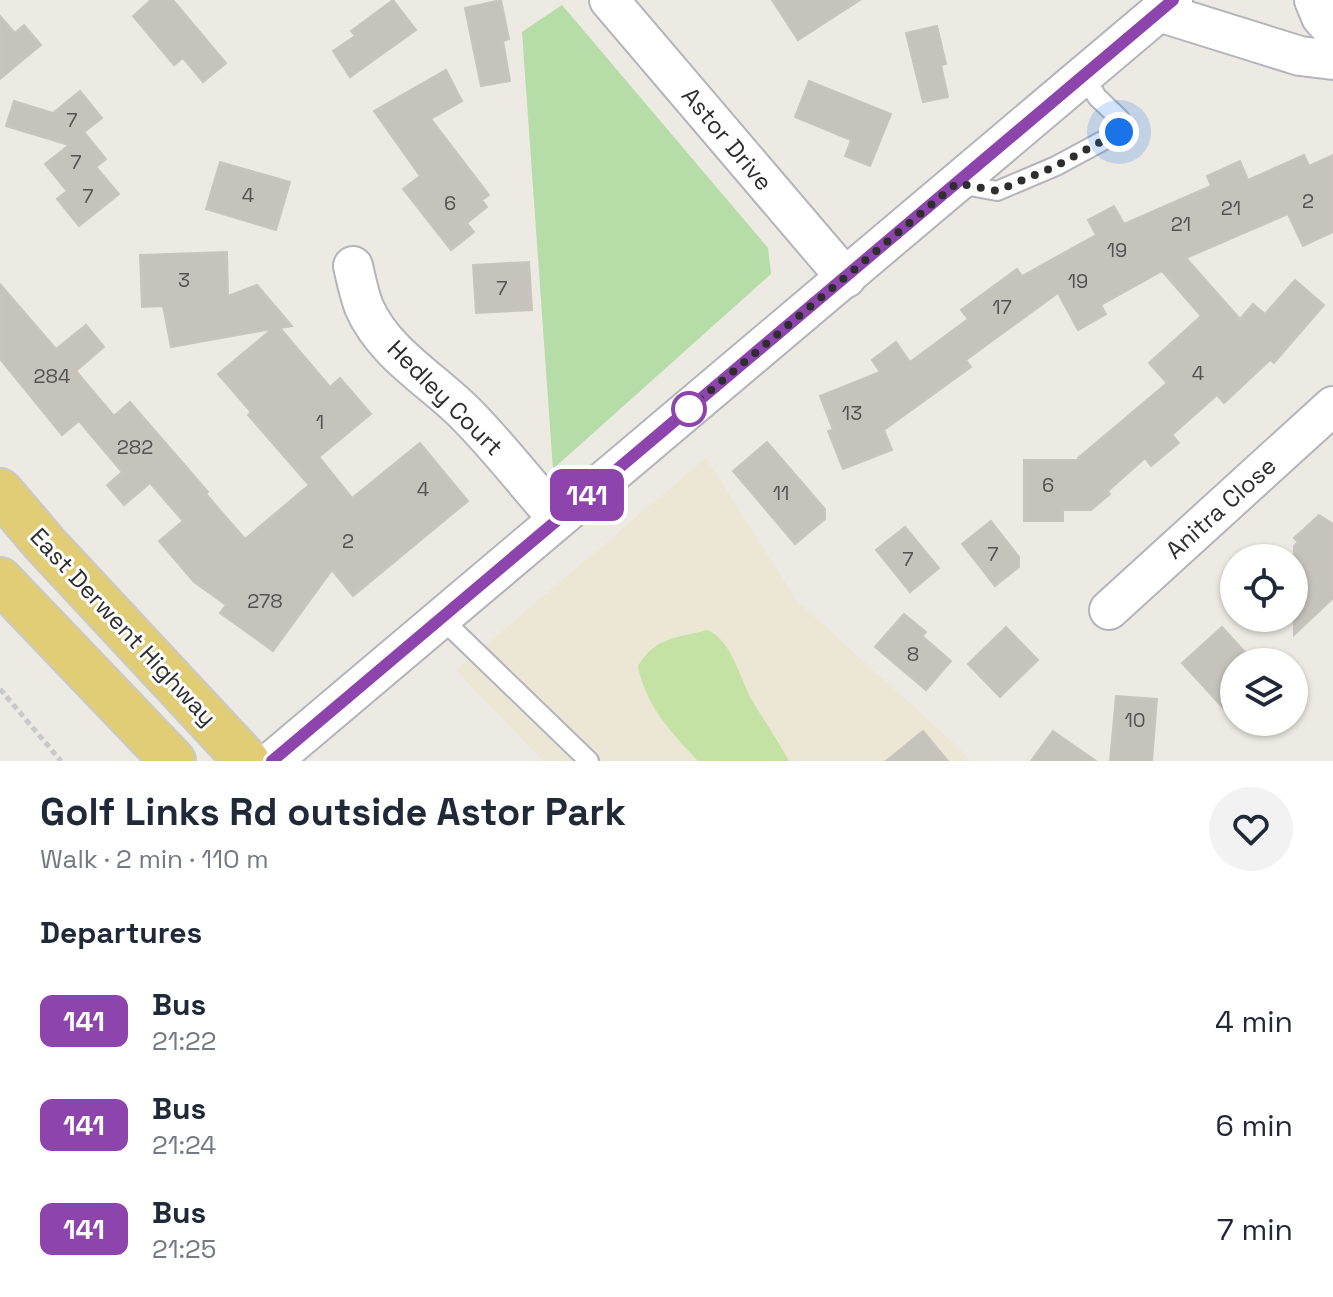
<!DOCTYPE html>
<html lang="en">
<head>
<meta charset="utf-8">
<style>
	body { margin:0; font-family:"Space Grotesk",sans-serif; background:#f2f2f3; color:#1f2937; height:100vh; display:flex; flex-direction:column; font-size:30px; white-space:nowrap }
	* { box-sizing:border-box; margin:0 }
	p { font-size:26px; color:#747a83 }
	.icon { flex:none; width:44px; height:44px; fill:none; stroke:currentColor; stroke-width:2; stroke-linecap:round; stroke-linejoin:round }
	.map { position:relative; height:761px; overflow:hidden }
	.sheet { display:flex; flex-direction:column; background:#fff; flex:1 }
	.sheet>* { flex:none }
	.badge { padding:0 16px; border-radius:12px; font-size:28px; line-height:52px }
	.buttons { position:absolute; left:1220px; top:544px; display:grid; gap:16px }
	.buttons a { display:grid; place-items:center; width:88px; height:88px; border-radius:50%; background:#fff; box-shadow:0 2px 6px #0004; font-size:40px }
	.you { position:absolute; width:40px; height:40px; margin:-20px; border:6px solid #fff; border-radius:50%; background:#1a73e8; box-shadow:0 0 0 12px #1a73e833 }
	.map>.badge { position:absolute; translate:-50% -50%; box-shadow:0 0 0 4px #fff }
	h2 { padding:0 40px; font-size:30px; line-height:72px }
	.round { display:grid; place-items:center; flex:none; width:84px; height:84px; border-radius:42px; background:#f2f2f3 }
	.head { display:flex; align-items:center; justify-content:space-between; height:136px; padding:0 40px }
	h1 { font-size:38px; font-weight:700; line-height:60px }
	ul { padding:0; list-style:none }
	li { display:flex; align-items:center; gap:24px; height:104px; padding:0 40px }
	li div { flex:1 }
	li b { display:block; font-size:30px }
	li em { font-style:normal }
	li .badge { min-width:88px; font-weight:700; text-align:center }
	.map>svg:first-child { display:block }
	.education { fill:#ece6d5 }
	.green { fill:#b6dca7 }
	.pitch { fill:#c4e2a4 }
	.building { fill:#c6c3bd; stroke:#c9c5bc; stroke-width:2 }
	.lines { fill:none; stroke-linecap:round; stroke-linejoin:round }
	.lane-casing { stroke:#b3b4bc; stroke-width:22 }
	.street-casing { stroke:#b3b4bc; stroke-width:42 }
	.primary-casing { stroke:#c9c9c9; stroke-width:48 }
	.path { stroke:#c9c9c9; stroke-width:5; stroke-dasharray:6 4; stroke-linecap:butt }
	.lane { stroke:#fff; stroke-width:18 }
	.street { stroke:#fff; stroke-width:38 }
	.primary { stroke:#e0cd75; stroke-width:44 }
	.line-casing { stroke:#fff; stroke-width:18 }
	.line { stroke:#8e44ad; stroke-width:12 }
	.walk { stroke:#2e2e2e; stroke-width:8; stroke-dasharray:0 14.4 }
	.stop-dot { fill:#fff; stroke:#8e44ad; stroke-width:4 }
	.labels { text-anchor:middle; stroke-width:6; stroke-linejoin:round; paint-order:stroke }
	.number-label { font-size:20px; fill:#545352 }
	.street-label { font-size:24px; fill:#2e2e2e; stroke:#fff }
</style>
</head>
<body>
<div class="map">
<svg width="1333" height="761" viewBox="0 0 1333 761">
	<rect width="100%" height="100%" fill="#ede9e3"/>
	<path class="education" d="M706,458L797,601L958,747L970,761H543L456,670Z"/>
	<path class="green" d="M562,5L768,248L771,274L553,469L522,32Z"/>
	<path class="pitch" d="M707,630C733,641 740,680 753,702C765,722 778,741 789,761H698C672,733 645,705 638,666C655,637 677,638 707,630Z"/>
	<g class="building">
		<path d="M151,0H173L226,63L203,82L183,58L174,65L133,16Z"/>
		<path d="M393,0L416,30L350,77L333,51L355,36L351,31Z"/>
		<path d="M501,0L509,39L503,41L510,81L481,86L465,8Z"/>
		<path d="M772,0H860L798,40Z"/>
		<path d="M0,16L15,33L24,25L41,45L0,79Z"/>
		<path d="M937,26L946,64L941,65L948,97L923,102L906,33Z"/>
		<path d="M446,70L462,101L431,119L489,195L482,200L487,207L467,223L474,232L451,250L403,189L420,176L374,111Z"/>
		<path d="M809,81L891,114L870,166L845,156L851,140L795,117Z"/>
		<path d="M80,91L102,118L84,132L106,159L96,167L119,194L79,226L57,199L67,191L45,164L69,145L6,126L14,101L53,113Z"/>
		<path d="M1304,155L1309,166L1333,155V232L1303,246L1288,214L1186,258L1240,319L1253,304L1265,314L1295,280L1324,305L1274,363L1270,360L1224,403L1217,395L1172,435L1179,443L1151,466L1145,458L1108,491L1110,494L1091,510H1063V521H1024V460H1080L1078,458L1167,383L1149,363L1201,316L1162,271L1101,305L1106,314L1078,330L1058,293L966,360L971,367L884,430L892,450L843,469L828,431L833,430L820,396L880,372L872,360L896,342L910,362L968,319L961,310L1017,269L1022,276L1096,235L1088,220L1114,206L1124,224L1211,186L1207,176L1240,161L1248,180Z"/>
		<path d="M220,162L290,182L276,230L206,209Z"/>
		<path d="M227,252L228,296L257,285L292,326L280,328L330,387L340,378L371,414L319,457L352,498L420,443L468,501L353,596L332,570L273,651L220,613L226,605L194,582L159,541L183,521L150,483L124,505L107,485L122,472L79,421L62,435L0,359V284L56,349L86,325L104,347L76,371L114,416L130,402L208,492L206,494L245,539L309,485L248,415L251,412L218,374L272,329L171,347L163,306L142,307L140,255Z"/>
		<path d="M529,262L532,310L476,313L473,265Z"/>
		<path d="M767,442L825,509V519L795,544L733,471Z"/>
		<path d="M1319,515L1333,524V598L1294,635V546L1298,542L1294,538Z"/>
		<path d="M991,521L1019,557V567L995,586L962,544Z"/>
		<path d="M905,527L939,568L910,592L876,550Z"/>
		<path d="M904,614L926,632L922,636L951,661L926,690L875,647Z"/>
		<path d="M1006,627L1038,660L1000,697L968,664Z"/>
		<path d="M1222,627L1254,662H1234V720L1182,663Z"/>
		<path d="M1116,696L1157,699L1152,761H1110Z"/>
		<path d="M923,731L948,761H886Z"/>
		<path d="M1053,731L1096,761H1031Z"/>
	</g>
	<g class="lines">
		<defs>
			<g id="lane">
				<path d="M959,184L997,191L1056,166L1119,132L1120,119L1097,97L1084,75"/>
				<path d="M441,618L589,761"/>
			</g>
			<g id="street">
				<path d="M609,0L846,278"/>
				<path d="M1314,0L1321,17L1333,30"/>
				<path d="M1159,12L1300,56L1333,60"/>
				<path d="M353,266C356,279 359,294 364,307C384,353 431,379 465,413C498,446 527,484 558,519"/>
				<path d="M1109,610L1333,406"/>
				<path d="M272,761L1173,0"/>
			</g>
			<g id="primary">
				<path d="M0,491L45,544L247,761"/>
				<path d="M0,580L173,761"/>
			</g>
		</defs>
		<use href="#lane" class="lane-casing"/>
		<use href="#street" class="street-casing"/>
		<use href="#primary" class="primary-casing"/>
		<path class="path" d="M0,689L61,761"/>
		<use href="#lane" class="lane"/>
		<use href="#street" class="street"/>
		<use href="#primary" class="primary"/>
	</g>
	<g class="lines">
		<defs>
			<path id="line" d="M272,761L1173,0"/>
		</defs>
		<use href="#line" class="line-casing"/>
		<use href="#line" class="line"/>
		<path class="walk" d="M689,409L678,418L957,183L997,191L1056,166L1119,132"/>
	</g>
	<circle class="stop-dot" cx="689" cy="409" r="16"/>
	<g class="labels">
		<g class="number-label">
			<text x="72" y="127">7</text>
			<text x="76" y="169">7</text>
			<text x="248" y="202">4</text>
			<text x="88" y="203">7</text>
			<text x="1308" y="208">2</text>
			<text x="450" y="210">6</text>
			<text x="1231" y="215">21</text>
			<text x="1181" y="231">21</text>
			<text x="1117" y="257">19</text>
			<text x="184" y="287">3</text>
			<text x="1078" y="288">19</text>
			<text x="502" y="295">7</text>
			<text x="1002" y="314">17</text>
			<text x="1198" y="380">4</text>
			<text x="52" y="383">284</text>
			<text x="852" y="420">13</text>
			<text x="320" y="429">1</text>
			<text x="135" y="454">282</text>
			<text x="1048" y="492">6</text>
			<text x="423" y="496">4</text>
			<text x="781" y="500">11</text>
			<text x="348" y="548">2</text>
			<text x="993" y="561">7</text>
			<text x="908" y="566">7</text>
			<text x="265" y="608">278</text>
			<text x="913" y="661">8</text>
			<text x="1135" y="727">10</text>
		</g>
		<g class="street-label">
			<text transform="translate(727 139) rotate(50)" y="8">Astor Drive</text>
			<text transform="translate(445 398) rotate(45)" y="8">Hedley Court</text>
			<text transform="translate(1221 508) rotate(-42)" y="8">Anitra Close</text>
			<text transform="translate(123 627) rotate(47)" y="8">East Derwent Highway</text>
		</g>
	</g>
</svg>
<div class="buttons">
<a><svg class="icon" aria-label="locate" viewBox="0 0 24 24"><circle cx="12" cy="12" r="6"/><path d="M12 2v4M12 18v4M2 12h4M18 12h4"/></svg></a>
<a><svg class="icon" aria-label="layers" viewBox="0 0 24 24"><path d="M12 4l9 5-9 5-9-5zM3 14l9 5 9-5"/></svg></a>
</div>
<div class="you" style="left:1119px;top:132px"></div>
<b class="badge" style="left:587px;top:495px;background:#8e44ad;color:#fff">141</b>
</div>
<section class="sheet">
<div class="head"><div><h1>Golf Links Rd outside Astor Park</h1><p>Walk · 2 min · 110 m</p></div><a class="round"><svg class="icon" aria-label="heart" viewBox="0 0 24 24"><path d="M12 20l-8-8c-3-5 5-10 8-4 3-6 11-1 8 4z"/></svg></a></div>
<h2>Departures</h2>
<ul>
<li><span class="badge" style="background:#8e44ad;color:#fff">141</span><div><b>Bus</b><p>21:22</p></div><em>4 min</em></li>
<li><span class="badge" style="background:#8e44ad;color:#fff">141</span><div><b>Bus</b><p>21:24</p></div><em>6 min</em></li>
<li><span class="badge" style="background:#8e44ad;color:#fff">141</span><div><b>Bus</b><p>21:25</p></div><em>7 min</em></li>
</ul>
</section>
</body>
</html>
